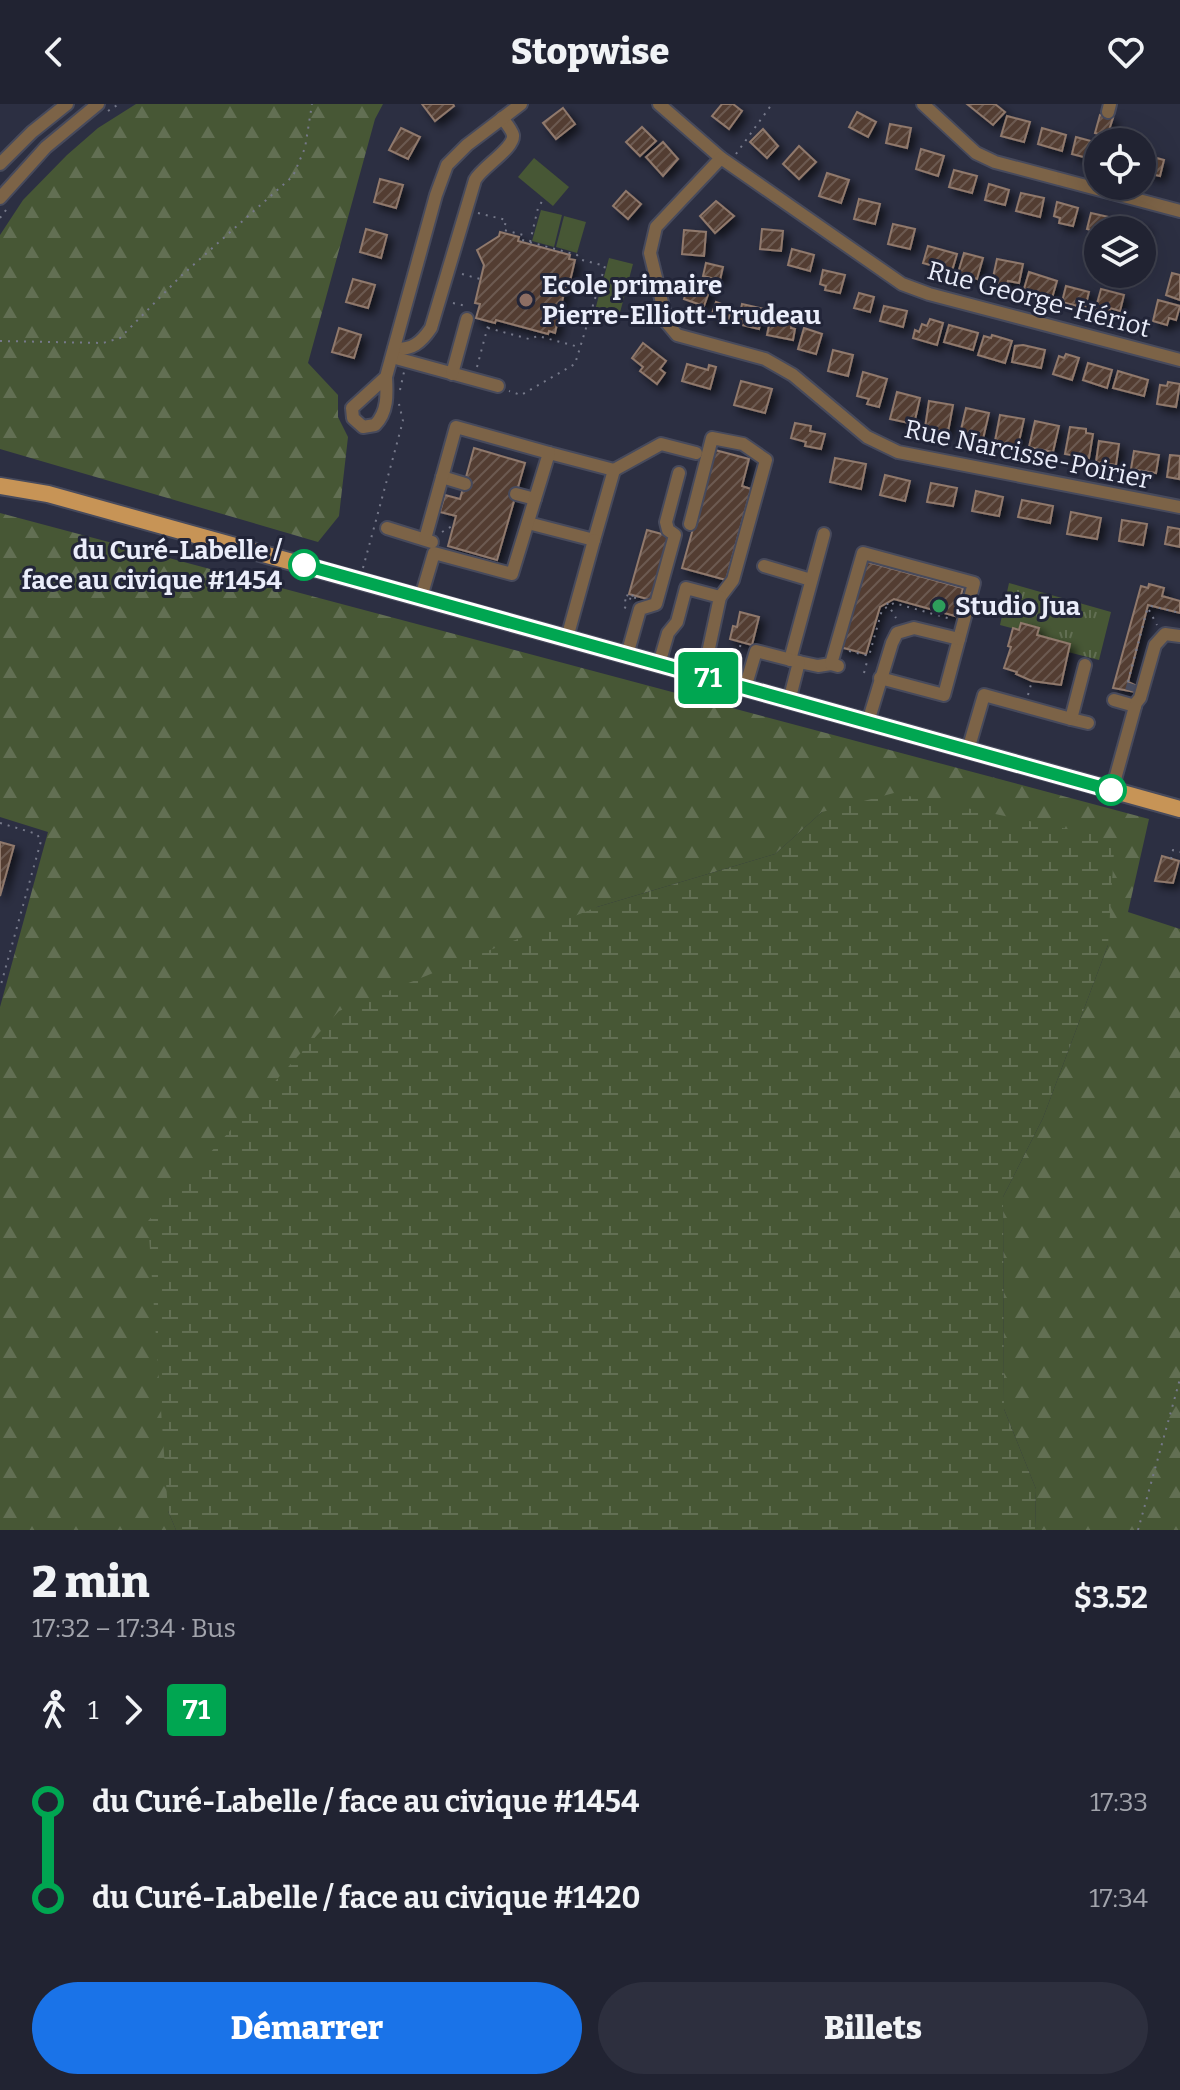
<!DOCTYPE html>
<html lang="fr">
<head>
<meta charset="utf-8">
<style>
	body { margin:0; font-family:Bitter,serif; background:#2d2f3e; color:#f1f3f6; height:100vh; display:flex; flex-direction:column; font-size:30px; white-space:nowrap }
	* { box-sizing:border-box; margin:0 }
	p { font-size:26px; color:#a2a4ac }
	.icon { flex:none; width:44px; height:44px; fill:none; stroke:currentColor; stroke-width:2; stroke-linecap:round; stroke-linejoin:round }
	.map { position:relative; height:1426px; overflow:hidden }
	.panel { display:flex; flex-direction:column; background:#212332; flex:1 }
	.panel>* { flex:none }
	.badge { padding:0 16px; border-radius:6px; font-size:28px; line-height:52px }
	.fabs { position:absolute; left:1084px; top:24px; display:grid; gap:16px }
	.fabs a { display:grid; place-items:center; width:72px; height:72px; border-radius:50%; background:#212332; box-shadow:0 8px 32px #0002,0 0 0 2px #3e404d; font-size:40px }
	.map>.badge { position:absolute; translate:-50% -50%; box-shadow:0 0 0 4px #fff }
	.legs { display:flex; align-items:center; gap:12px; height:88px; padding:0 32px; font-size:26px }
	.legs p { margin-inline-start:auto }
	.summary { display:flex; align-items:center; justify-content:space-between; height:136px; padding:0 32px }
	h1 { font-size:44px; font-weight:800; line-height:60px }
	.button { display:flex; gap:16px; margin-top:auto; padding:16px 32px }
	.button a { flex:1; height:92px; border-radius:48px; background:#1a73e8; color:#fff; font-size:32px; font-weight:800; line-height:92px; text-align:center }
	.button a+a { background:#2d2f3e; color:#f1f3f6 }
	ul { padding:0 32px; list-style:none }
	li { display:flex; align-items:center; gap:28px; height:96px; font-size:30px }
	li i { display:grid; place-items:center; width:12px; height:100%; margin:0 10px; background:currentColor }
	li i::after { content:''; width:20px; height:20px; margin:-10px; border:6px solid; border-radius:50%; background:#212332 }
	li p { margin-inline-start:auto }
	li:first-child i { background:linear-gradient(#0000 50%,currentColor 0) }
	li:last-child i { background:linear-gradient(currentColor 50%,#0000 0) }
	header { display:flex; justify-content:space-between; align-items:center; height:104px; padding:0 32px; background:#212332; font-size:36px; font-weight:800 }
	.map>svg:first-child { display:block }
	.grass { fill:url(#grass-tufts) }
	.forest { fill:url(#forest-firs) }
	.wetland { fill:url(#wetland-marsh) }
	.pitch { fill:#475735 }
	.building { fill:url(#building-hatch); stroke:#90796c; stroke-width:2; filter:url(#shadow) }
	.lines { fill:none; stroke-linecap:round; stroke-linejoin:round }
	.minor-tunnel { stroke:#484c5e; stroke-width:12; stroke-dasharray:12 6; stroke-linecap:butt }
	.minor-casing { stroke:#474a5c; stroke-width:16 }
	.major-casing { stroke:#474a5c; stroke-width:20 }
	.path { stroke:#76798a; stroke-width:2; stroke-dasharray:2 6; stroke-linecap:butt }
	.minor { stroke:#7c6347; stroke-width:12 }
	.major { stroke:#c79456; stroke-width:16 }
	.line-1-casing { stroke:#fff; stroke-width:18 }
	.line-1 { stroke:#00a651; stroke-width:12 }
	.education-dot { fill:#8d6e63; stroke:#222538; stroke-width:3 }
	.stop-1-dot { fill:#fff; stroke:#00a651; stroke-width:4 }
	.leisure-dot { fill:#2e9e5b; stroke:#222538; stroke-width:3 }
	.labels { text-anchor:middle; stroke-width:6; stroke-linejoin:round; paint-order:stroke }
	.poi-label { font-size:26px; font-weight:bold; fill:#eaedfa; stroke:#222538; text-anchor:start }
	.street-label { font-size:26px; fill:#eaedfa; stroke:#222538 }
	.stop-label { font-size:26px; font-weight:bold; fill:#eaedfa; stroke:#222538; text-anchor:end }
</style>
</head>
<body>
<header><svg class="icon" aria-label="back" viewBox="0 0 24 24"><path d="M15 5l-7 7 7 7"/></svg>Stopwise<svg class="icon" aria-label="heart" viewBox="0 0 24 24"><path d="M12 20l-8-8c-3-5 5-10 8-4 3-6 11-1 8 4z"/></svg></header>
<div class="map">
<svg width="1180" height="1426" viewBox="0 0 1180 1426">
	<defs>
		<pattern id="grass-tufts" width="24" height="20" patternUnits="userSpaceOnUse" patternTransform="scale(2)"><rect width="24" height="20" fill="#475735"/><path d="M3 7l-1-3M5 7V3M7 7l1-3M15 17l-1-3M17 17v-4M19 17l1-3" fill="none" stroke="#626f53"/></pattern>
		<pattern id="forest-firs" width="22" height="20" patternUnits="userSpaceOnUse" patternTransform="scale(2)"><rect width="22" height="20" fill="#475735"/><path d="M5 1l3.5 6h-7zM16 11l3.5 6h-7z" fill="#626f53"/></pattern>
		<pattern id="wetland-marsh" width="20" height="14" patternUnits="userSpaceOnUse" patternTransform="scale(2)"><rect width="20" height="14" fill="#475735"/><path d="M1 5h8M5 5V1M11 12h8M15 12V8" fill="none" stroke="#626f53"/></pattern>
		<pattern id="building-hatch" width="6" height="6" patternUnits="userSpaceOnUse" patternTransform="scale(2)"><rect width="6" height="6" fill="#533e33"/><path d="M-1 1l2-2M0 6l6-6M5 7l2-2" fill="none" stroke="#6c5a51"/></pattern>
		<filter id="shadow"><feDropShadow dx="5" dy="5" stdDeviation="4" flood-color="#0009"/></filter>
	</defs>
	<rect width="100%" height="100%" fill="#2c2f42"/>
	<path class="grass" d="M1009,479L1111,508L1099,556L1068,548L1070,540L1037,531L1038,524L1022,519L1019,526L1000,521Z"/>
	<g class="forest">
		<path d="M136,0H383L375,15L308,259L338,291V313L348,333L339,412L318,438L0,345V131L23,96L67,51L98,24Z"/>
		<path d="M0,409L1149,715L1128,808L1180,825V1426H1035L1036,1385L1004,1305L1003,1093L1043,1014L1108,841L822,708L775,750L597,803L168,1407L176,1426H0V903L48,728L0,713Z"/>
	</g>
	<path class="wetland" d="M894,689L1096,731L1114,747L1108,841L1043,1014L1003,1093L1004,1305L1036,1385L1035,1426H176L168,1407L148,1117L339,907L597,803L775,750L822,708Z"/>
	<g class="pitch">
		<path d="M534,54L569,83L553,102L518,73Z"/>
		<path d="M541,106L562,111L554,143L532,137Z"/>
		<path d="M564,112L586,118L577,149L556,143Z"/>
		<path d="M609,154L633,160L618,216L594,210Z"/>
	</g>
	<g class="building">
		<path d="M422,0H453L454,2L435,17Z"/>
		<path d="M722,0H733L742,7L729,25L712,12Z"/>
		<path d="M967,0H995L1005,8L993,21Z"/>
		<path d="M563,4L575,20L556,35L543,19Z"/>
		<path d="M857,8L876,18L868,33L849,23Z"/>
		<path d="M1100,11L1113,14L1107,32L1095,29Z"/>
		<path d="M1007,12L1030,18L1024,38L1001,32Z"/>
		<path d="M890,20L911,24L907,44L886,39Z"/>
		<path d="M642,23L656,37L640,52L626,38Z"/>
		<path d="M401,24L420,33L408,55L389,46Z"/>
		<path d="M1042,24L1066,31L1062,47L1038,40Z"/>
		<path d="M763,25L778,42L767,54L750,38Z"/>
		<path d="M1076,33L1098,39L1095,56L1072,50Z"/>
		<path d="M663,38L678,55L663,72L646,53Z"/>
		<path d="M799,42L816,58L799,75L783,60Z"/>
		<path d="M921,45L944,52L938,72L916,65Z"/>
		<path d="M1142,50L1164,56L1160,72L1142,68Z"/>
		<path d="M954,66L977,72L972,89L949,83Z"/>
		<path d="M827,69L849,76L841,99L819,92Z"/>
		<path d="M380,75L403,81L396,104L374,98Z"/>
		<path d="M989,80L1009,86L1005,101L985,96Z"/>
		<path d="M626,87L641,100L628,115L613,102Z"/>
		<path d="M1021,89L1044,94L1040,113L1016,107Z"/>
		<path d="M859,95L880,100L875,120L854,115Z"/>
		<path d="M716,97L734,112L715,129L700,112Z"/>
		<path d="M1057,98L1078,104L1073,122L1059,119L1060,114L1054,112Z"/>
		<path d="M1091,109L1113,114L1110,126L1098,128L1087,125Z"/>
		<path d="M1124,117L1146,123L1142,137V126H1121Z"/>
		<path d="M893,120L915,125L910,145L888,140Z"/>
		<path d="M366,125L387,131L381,154L360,148Z"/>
		<path d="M762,125L783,127L781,147L760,145Z"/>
		<path d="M684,126L706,128L704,152L682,150Z"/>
		<path d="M500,128L519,133L518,137L570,151L569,155L575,156L570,177L567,176L555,229L549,227L548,230L496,216L495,219L476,214L480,200L475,199L484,161L477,146L499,132Z"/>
		<path d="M928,142L957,150L952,167L923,159Z"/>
		<path d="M792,145L814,151L810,167L788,161Z"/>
		<path d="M964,149L983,154L977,175L958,169Z"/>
		<path d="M997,155L1023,160L1019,179L1008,177L1006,182L992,178Z"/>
		<path d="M706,159L723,163L720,176L703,172Z"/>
		<path d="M823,166L845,171L840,189L825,186L826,182L820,180Z"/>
		<path d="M1029,168L1057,177L1052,194L1024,185Z"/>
		<path d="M1172,169L1180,171V196L1166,191Z"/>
		<path d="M353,175L375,181L368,204L346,198Z"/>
		<path d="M690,175L711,182L704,202L684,195Z"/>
		<path d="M1066,182L1089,188L1085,204L1062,198Z"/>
		<path d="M1101,185L1124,191L1120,207L1110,204L1109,210L1095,207Z"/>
		<path d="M859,189L874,193L870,208L854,204Z"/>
		<path d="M1158,196L1180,202L1176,216L1169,214L1167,221L1153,217Z"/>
		<path d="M716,198L732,204L727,219L711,213Z"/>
		<path d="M742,200L764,205L759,225L738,220Z"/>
		<path d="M884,202L907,207L903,223L880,217Z"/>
		<path d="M771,212L793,216L791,224L795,225L793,236L767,231Z"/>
		<path d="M930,215L943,219L937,241L913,234L915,226L919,228L922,220L927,222Z"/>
		<path d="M949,221L978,229L973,246L944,238Z"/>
		<path d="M339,224L361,231L354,254L332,248Z"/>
		<path d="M804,224L822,230L816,250L798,245Z"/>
		<path d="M992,231L1012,237L1005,259L978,251L984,232L991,234Z"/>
		<path d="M643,239L666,257L660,265L665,269L657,280L640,267L643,263L632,254Z"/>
		<path d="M1023,241L1045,246L1041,264L1012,258L1015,242Z"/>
		<path d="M833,246L853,251L848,272L828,267Z"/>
		<path d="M1066,250L1079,254L1072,276L1053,270L1059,252L1064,254Z"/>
		<path d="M1088,259L1112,266L1107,284L1083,276Z"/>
		<path d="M687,260L708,266L709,261L716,263L710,285L682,277Z"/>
		<path d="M1118,267L1148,276L1144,292L1113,284Z"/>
		<path d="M863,268L887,275L879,303L867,300L869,295L857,292Z"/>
		<path d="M741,277L772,285L765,309L734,301Z"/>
		<path d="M1168,278L1180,280L1176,303L1157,300L1160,281L1167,282Z"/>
		<path d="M897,288L920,294L914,320L890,315Z"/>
		<path d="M929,297L953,301L948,328L925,324Z"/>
		<path d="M966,304L989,309L983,335L960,330Z"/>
		<path d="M1000,311L1024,315L1018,342L995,337Z"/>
		<path d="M1035,317L1059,322L1053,348L1029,343Z"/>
		<path d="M795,319L811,322L810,327L825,330L821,345L805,342L806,338L791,334Z"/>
		<path d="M1070,323L1086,325V329L1093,330L1089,354L1065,350Z"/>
		<path d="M1099,337L1119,340L1116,361L1096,358Z"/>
		<path d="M474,344L525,359L497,456L448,442L456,412L440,408L445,391L460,395Z"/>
		<path d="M715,346L749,355L742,382L751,385L726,476L682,464Z"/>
		<path d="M1134,347L1159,351L1156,369L1131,365Z"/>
		<path d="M1170,351L1180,352L1179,375L1167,373Z"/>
		<path d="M835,354L866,360L861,385L830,378Z"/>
		<path d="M885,371L910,377L905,397L880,391Z"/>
		<path d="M931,379L957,384L953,402L927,398Z"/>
		<path d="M976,387L1003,393L999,412L972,407Z"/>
		<path d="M1022,396L1053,402L1050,419L1018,413Z"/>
		<path d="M1071,408L1101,414L1097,435L1067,430Z"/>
		<path d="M1122,416L1147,420L1143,441L1119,437Z"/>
		<path d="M1168,423L1180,425V443L1165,440Z"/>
		<path d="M647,426L669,432L651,496L629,490Z"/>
		<path d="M864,457L963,484L955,512L894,495L880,503L866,550L840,543Z"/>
		<path d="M1149,480L1164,484L1162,492L1180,497V509L1148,501L1128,578L1137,582L1136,588L1113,584L1141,482L1148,484Z"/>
		<path d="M740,508L759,513L752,541L730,535L733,522L737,523Z"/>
		<path d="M1021,519L1039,524L1037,531L1070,540L1061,581L1032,577L1016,570L1017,568L1004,564L1011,543L1008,542L1013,524L1019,526Z"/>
		<path d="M0,738L14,742L0,792Z"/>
		<path d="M1162,752L1179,757L1173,779L1155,777Z"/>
	</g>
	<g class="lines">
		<path class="minor-tunnel" d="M1131,587L1133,580"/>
		<defs>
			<g id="minor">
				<path d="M659,0L721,54L902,180L929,190L1180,256"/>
				<path d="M923,0L976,49L995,58L1180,107"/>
				<path d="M1108,8L1110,0"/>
				<path d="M721,54L656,123L650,149L667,219L677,231L765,255L793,271L867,333L898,348L1180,403"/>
				<path d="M0,60L32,28L67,0"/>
				<path d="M0,94L46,43L98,0"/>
				<path d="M394,245C412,246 421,239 431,224L475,76C482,63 515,44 513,31C512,26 506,19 502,14"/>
				<path d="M392,253L498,282"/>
				<path d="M452,270L467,215"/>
				<path d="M386,273L352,304L353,314L363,323L375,321C388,308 387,290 386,273L436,91L447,61L467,41L521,0"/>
				<path d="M614,366L661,340L696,349"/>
				<path d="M442,373L465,380"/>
				<path d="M516,390L535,395"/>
				<path d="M528,419L594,436L614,366L549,349"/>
				<path d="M690,420L712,334L743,340L766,356L733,476L720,493"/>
				<path d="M387,424L432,438"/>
				<path d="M764,462L811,476"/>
				<path d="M421,493L434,449L512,470L549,349L456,323L425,435"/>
				<path d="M567,534L594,436"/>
				<path d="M627,551L640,505L656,500L675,431L668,426L666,418L679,369"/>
				<path d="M790,556L824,430"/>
				<path d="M799,558L818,562L831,560"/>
				<path d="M659,560L668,529L677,518L686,484L720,493L703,572"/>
				<path d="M838,562L831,560L863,449L974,479L944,591L880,574"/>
				<path d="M745,584L756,547L799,558L789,597"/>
				<path d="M1114,596L1135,602"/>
				<path d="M1071,615L1088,619"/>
				<path d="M868,618L892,539L897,529L914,524L959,535"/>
				<path d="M968,646L984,591L1071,615L1085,561"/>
				<path d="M1112,686L1136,599L1140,594L1155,541L1165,530L1180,532"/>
			</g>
			<path id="major" d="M0,382L48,390L1180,705"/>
		</defs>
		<use href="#minor" class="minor-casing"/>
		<use href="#major" class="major-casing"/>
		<g class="path">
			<path d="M108,7L119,0"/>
			<path d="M736,50L772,0"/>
			<path d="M478,109L506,116L504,126L523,131L522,136L577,151L582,156L605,162L575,260L521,291L509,287"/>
			<path d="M0,114L6,106"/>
			<path d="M530,138L538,104L544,94"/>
			<path d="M462,170L480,175"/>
			<path d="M453,199L466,202"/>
			<path d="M488,224L529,235L538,232L579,243"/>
			<path d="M0,237L103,239L120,234L181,172L293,72L305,44L312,0"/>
			<path d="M477,263L489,218"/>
			<path d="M400,286L404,268"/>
			<path d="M442,428L454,421"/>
			<path d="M363,464L403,317L399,300"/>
			<path d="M636,494L626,491L636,492"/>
			<path d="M887,499L896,514"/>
			<path d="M626,504L624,503L626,493L631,495"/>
			<path d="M1149,506L1157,521"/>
			<path d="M740,543L741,538"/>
			<path d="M849,547L869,552L882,506L894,499L951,515"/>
			<path d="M864,569L868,554"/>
			<path d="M1128,578L1147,506L1151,502L1180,509"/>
			<path d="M1028,591L1032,577"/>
			<path d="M0,719L37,730L41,737L0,884"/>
			<path d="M1171,755L1173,746L1180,748"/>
			<path d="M1138,1426L1180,1275"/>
		</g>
		<use href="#minor" class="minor"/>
		<use href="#major" class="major"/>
	</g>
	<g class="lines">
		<defs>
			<path id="line-1" d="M304,461L1111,686"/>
		</defs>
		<use href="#line-1" class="line-1-casing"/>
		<use href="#line-1" class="line-1"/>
	</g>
	<circle class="education-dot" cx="526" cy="196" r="8"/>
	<g class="stop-1-dot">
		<circle cx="304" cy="461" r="14"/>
		<circle cx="1111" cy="686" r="14"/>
	</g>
	<circle class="leisure-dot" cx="939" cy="502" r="8"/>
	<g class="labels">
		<g class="poi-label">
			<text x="542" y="190">Ecole primaire<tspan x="542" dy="30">Pierre-Elliott-Trudeau</tspan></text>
			<text x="955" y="511">Studio Jua</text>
		</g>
		<g class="street-label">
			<text transform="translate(1039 195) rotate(15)" y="9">Rue George-Hériot</text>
			<text transform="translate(1028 350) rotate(12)" y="9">Rue Narcisse-Poirier</text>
		</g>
		<g class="stop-label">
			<text x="282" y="455">du Curé-Labelle /<tspan x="282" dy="30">face au civique #1454</tspan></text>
		</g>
	</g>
</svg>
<div class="fabs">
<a><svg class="icon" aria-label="locate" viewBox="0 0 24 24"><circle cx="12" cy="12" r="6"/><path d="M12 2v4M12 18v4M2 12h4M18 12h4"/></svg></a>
<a><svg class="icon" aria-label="layers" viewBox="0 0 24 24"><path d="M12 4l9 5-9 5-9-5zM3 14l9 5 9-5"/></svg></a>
</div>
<b class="badge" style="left:708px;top:574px;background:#00a651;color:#fff">71</b>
</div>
<section class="panel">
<div class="summary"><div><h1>2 min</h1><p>17:32 – 17:34 · Bus</p></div><b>$3.52</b></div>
<div class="legs"><svg class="icon" aria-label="walk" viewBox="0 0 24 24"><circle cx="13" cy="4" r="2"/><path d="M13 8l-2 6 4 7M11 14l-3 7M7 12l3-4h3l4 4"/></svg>1<svg class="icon" aria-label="forward" viewBox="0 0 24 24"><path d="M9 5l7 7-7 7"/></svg><b class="badge" style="background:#00a651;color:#fff">71</b></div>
<ul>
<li><i style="color:#00a651"></i><b>du Curé-Labelle / face au civique #1454</b><p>17:33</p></li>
<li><i style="color:#00a651"></i><b>du Curé-Labelle / face au civique #1420</b><p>17:34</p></li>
</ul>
<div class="button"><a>Démarrer</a><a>Billets</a></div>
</section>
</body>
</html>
